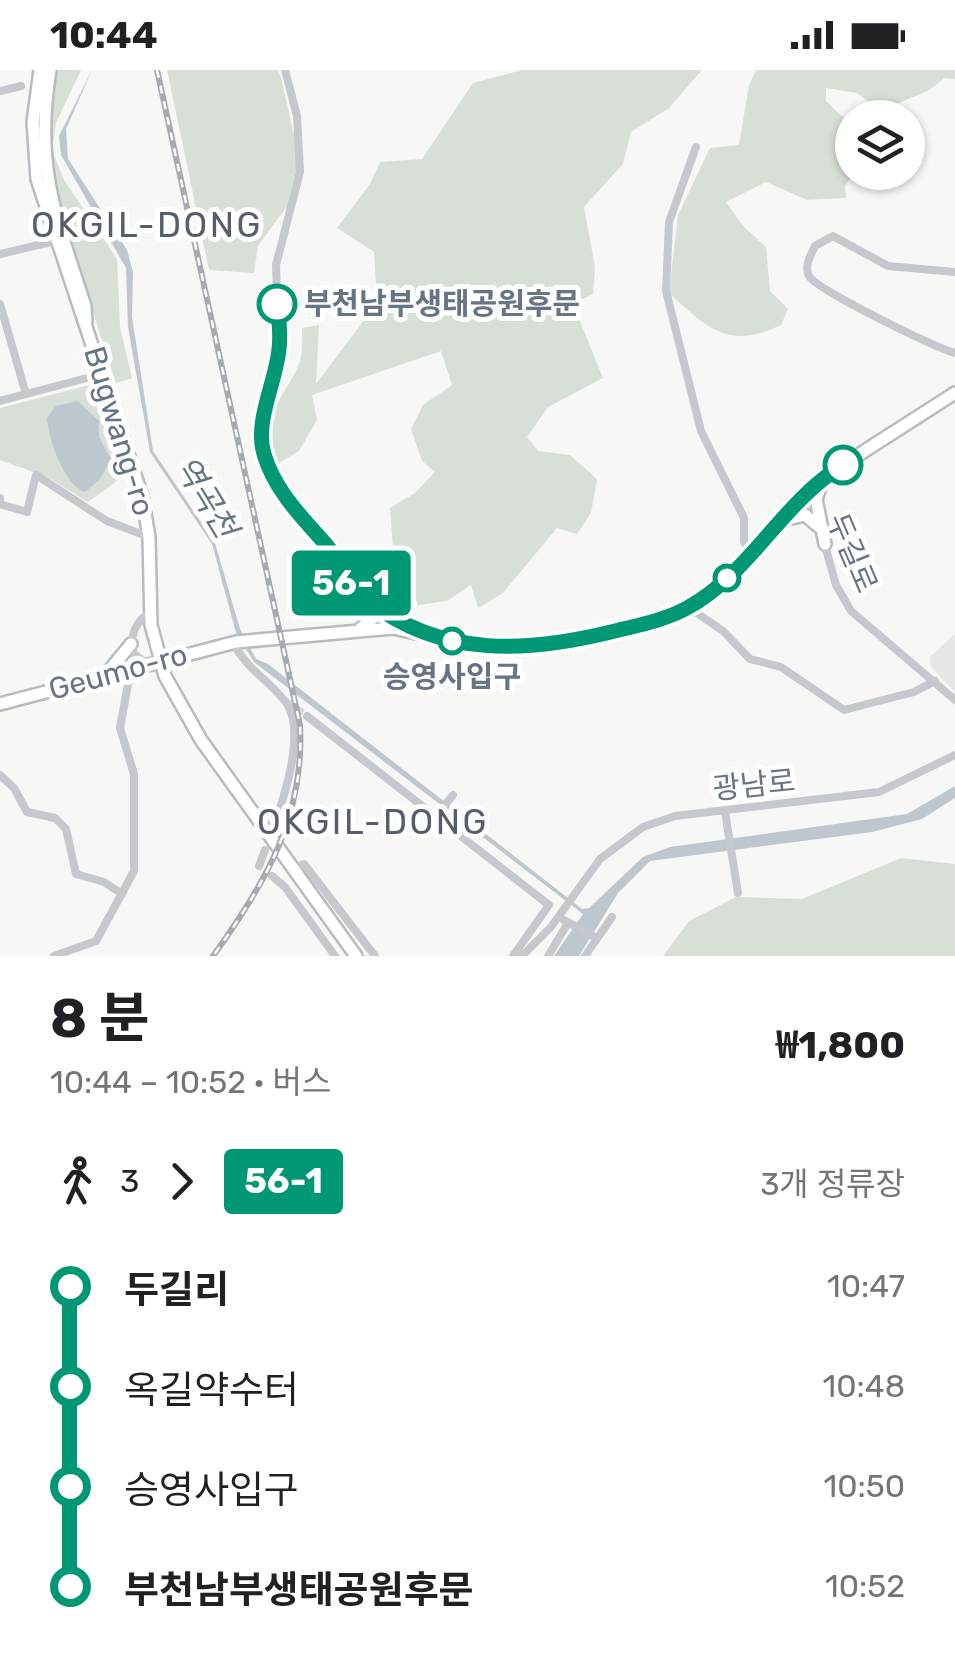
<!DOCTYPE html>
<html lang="ko">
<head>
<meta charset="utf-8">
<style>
	body { margin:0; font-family:Rubik,"Noto Sans KR",sans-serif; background:#f2f2f2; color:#202124; height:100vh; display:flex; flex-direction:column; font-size:38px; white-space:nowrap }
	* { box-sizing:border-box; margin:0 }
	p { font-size:32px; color:#757577 }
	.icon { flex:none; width:55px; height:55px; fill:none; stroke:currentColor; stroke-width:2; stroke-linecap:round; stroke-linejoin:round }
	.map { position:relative; height:886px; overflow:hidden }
	.side { display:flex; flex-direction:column; background:#fff; flex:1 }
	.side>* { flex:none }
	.badge { padding:0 20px; border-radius:8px; font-size:35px; line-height:65px }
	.buttons { position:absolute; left:835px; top:30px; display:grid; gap:20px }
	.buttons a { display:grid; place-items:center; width:90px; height:90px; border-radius:50%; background:#fff; box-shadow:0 2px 8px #0004; font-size:50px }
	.map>.badge { position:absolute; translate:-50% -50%; box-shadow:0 0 0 5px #fff }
	.legs { display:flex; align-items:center; gap:15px; height:110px; padding:0 50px; font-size:32px }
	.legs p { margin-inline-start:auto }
	.head { display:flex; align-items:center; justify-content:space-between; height:170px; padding:0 50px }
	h1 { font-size:55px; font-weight:700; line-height:75px }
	ul { padding:0 50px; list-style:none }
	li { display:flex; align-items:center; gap:35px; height:100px; font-size:38px }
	li i { display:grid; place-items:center; width:15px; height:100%; margin:0 12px; background:currentColor }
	li i::after { content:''; width:25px; height:25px; margin:-12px; border:8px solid; border-radius:50%; background:#fff }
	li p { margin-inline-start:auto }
	li:first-child i { background:linear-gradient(#0000 50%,currentColor 0) }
	li:last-child i { background:linear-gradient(currentColor 50%,#0000 0) }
	.status { display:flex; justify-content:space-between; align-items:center; height:70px; padding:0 50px; background:#fff; direction:ltr }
	.status svg { height:28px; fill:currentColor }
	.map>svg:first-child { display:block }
	.built { fill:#e5e7e6 }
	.green { fill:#d8dfd6 }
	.water { fill:#bec7cd }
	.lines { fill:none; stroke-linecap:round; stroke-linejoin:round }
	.minor-tunnel { stroke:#d3d7d9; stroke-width:8; stroke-dasharray:8 4; stroke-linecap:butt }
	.major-casing { stroke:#b8bbc0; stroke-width:16 }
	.minor { stroke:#c5c8cc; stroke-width:8 }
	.major { stroke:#fff; stroke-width:11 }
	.rail-casing { stroke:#a6aab1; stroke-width:6 }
	.rail { stroke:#fff; stroke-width:2.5; stroke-dasharray:8; stroke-linecap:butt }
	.line-1-casing { stroke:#fff; stroke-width:22 }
	.line-1 { stroke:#009775; stroke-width:15 }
	.stop-1-dot { fill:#fff; stroke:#009775; stroke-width:5 }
	.labels { text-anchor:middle; stroke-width:10; stroke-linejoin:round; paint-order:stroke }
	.stop-label { font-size:30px; font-weight:bold; fill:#677486; stroke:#fff; text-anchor:start }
	.street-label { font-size:30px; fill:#677486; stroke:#fff }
	.water-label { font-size:32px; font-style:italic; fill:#637682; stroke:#fff }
	.quarter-label { font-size:35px; letter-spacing:2.5px; fill:#555f6b; stroke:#fff }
</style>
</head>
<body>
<div class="status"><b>10:44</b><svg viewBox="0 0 49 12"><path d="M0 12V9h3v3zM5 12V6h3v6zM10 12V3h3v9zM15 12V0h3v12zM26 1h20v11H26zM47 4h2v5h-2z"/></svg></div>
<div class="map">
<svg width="955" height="886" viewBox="0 0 955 886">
	<rect width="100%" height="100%" fill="#f7f8f5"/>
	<path class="built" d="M955,564V622L931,597L930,587Z"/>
	<g class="green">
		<path d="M55,0H81L56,53L52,80L64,110L117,189L120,257L132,308L116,313L50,109L45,68Z"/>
		<path d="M167,0H278L281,7L297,79L296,101L287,136L258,176L254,203L209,200Z"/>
		<path d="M522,0H702L669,38L631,62L623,94L584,137L595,197L593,224L573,234L603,308L548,337L527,367L538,381L570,385L597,409L591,443L577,464L557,458L503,523L478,538L471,515L447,531L418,535L393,477L390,438L415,423L435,402L422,391L411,359L423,335L452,315L441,281L312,325L317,350L299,381L274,396C250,351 286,330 300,291C303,281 302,268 302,258L319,255L316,314L377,233L374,182L337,158L370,114L380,92L422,89L473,13Z"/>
		<path d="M756,0H955V9L944,8C926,27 904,27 883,42L857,23L826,18V31L852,56L854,103L845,116L846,128L807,130L766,112L726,132L743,156L766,177L770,221L788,239L781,255C728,281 706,257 669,223L678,145L710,78L739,75L749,15Z"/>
		<path d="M90,315L96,319L123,397L121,408L88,432L47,407L0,390V338Z"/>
		<path d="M901,788L955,794V886H663L689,851L736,827L802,829Z"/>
	</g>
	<g class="water">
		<path d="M92,0L66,59L68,89L127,180L133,202L132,247L153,381L215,473L240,559L256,589L268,594L582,839L589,838L643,787L670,777L907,744L955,716V728L922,749L872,762L650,791L618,823L579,886H554L583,844L254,592L236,563L212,474L150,382L128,257L126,198L61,85L59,66Z"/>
		<path d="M78,331L99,351V367L111,389L100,409L85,422C65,416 48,369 47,348L56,336Z"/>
	</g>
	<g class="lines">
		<path class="minor-tunnel" d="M286,632L307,646"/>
		<defs>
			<g id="major">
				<path d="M40,0L33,52L37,109L142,426L149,467L151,555L165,606L201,670L356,886"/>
				<path d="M50,0C34,97 56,146 85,236L86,252"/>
				<path d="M823,410L816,429L825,474"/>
				<path d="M783,450L805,445L818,456"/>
				<path d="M360,559L373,548L369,531"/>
				<path d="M109,601L131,574"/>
				<path d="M0,634L236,572L393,558L470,575L526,578L661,549L688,537L720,514L824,407L955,323"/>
			</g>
		</defs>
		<use href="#major" class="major-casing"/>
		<g class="minor">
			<path d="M285,0L297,46L300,102L276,195L279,280L262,362L264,384L303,453L376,539L383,558"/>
			<path d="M0,21L21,16"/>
			<path d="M696,77L669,152L666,221L701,361L744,448V471L750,484"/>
			<path d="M0,184L55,171"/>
			<path d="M955,202L888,196L833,166L815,176C811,184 804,197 809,206C817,220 934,277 955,283"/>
			<path d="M0,234L26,324"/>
			<path d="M0,331L102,304"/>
			<path d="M0,428V434L27,442L36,405L107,451L149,467"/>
			<path d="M824,472L836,515L851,541L955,630"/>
			<path d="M688,537L723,561L750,589L781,597L844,640L914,622L935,611"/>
			<path d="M379,538L424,561"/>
			<path d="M233,573C248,600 266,608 284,630C308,658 284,727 274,757"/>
			<path d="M146,593L134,584C129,566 135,552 150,543"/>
			<path d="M307,646L549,835L513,886"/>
			<path d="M0,705L14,718L27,742L55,748L66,759L76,804L104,812L122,824"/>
			<path d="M725,742L738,823"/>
			<path d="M436,746L453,725"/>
			<path d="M259,796L265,780"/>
			<path d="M294,800L304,794L375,886"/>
			<path d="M272,806L285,817L335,886"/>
			<path d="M564,850L597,868"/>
			<path d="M54,886L96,871L134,801V704L120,658L131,598"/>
			<path d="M522,886L551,857L600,789L643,757L675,746L879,722L955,685"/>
			<path d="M548,886L568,853"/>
			<path d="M585,886L612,847"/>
		</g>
		<use href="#major" class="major"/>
		<defs>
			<path id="rail" d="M157,0L300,655C305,747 265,814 213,886"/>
		</defs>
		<use href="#rail" class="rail-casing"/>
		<use href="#rail" class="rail"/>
	</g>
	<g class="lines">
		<defs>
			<path id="line-1" d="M277,234C279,249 281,265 279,279C276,312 254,352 264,384C275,422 304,449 328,477C342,495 350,516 369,531C442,589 531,582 615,561C639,555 665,550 687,538C750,504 782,432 843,395"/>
		</defs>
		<use href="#line-1" class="line-1-casing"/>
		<use href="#line-1" class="line-1"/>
	</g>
	<g class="stop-1-dot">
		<circle cx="277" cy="234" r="18"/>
		<circle cx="843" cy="395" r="18"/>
		<circle cx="727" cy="508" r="12"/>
		<circle cx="452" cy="571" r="12"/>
	</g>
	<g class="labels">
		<g class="stop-label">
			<text x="304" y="244">부천남부생태공원후문</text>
			<text x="452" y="617" text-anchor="middle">승영사입구</text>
		</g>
		<g class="street-label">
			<text transform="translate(119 361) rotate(73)" y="10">Bugwang-ro</text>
			<text transform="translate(852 483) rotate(67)" y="10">두길로</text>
			<text transform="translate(118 602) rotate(-15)" y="10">Geumo-ro</text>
			<text transform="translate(754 715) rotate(-6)" y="10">광남로</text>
		</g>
		<g class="water-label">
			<text transform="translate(206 427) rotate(59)" y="11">역곡천</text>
		</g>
		<g class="quarter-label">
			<text x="147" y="167">OKGIL-DONG</text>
			<text x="373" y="764">OKGIL-DONG</text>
		</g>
	</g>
</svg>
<div class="buttons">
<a><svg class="icon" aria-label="layers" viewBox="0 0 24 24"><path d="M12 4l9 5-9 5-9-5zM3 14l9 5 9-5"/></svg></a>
</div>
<b class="badge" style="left:351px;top:513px;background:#009775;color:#fff">56-1</b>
</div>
<section class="side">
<div class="head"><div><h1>8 분</h1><p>10:44 – 10:52 · 버스</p></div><b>₩1,800</b></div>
<div class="legs"><svg class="icon" aria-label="walk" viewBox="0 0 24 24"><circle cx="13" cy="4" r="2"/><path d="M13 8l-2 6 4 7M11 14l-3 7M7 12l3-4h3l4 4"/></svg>3<svg class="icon" aria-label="forward" viewBox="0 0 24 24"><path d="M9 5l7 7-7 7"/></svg><b class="badge" style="background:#009775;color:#fff">56-1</b><p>3개 정류장</p></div>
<ul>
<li><i style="color:#009775"></i><b>두길리</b><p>10:47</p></li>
<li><i style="color:#009775"></i><span>옥길약수터</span><p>10:48</p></li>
<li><i style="color:#009775"></i><span>승영사입구</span><p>10:50</p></li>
<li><i style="color:#009775"></i><b>부천남부생태공원후문</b><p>10:52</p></li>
</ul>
</section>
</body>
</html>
